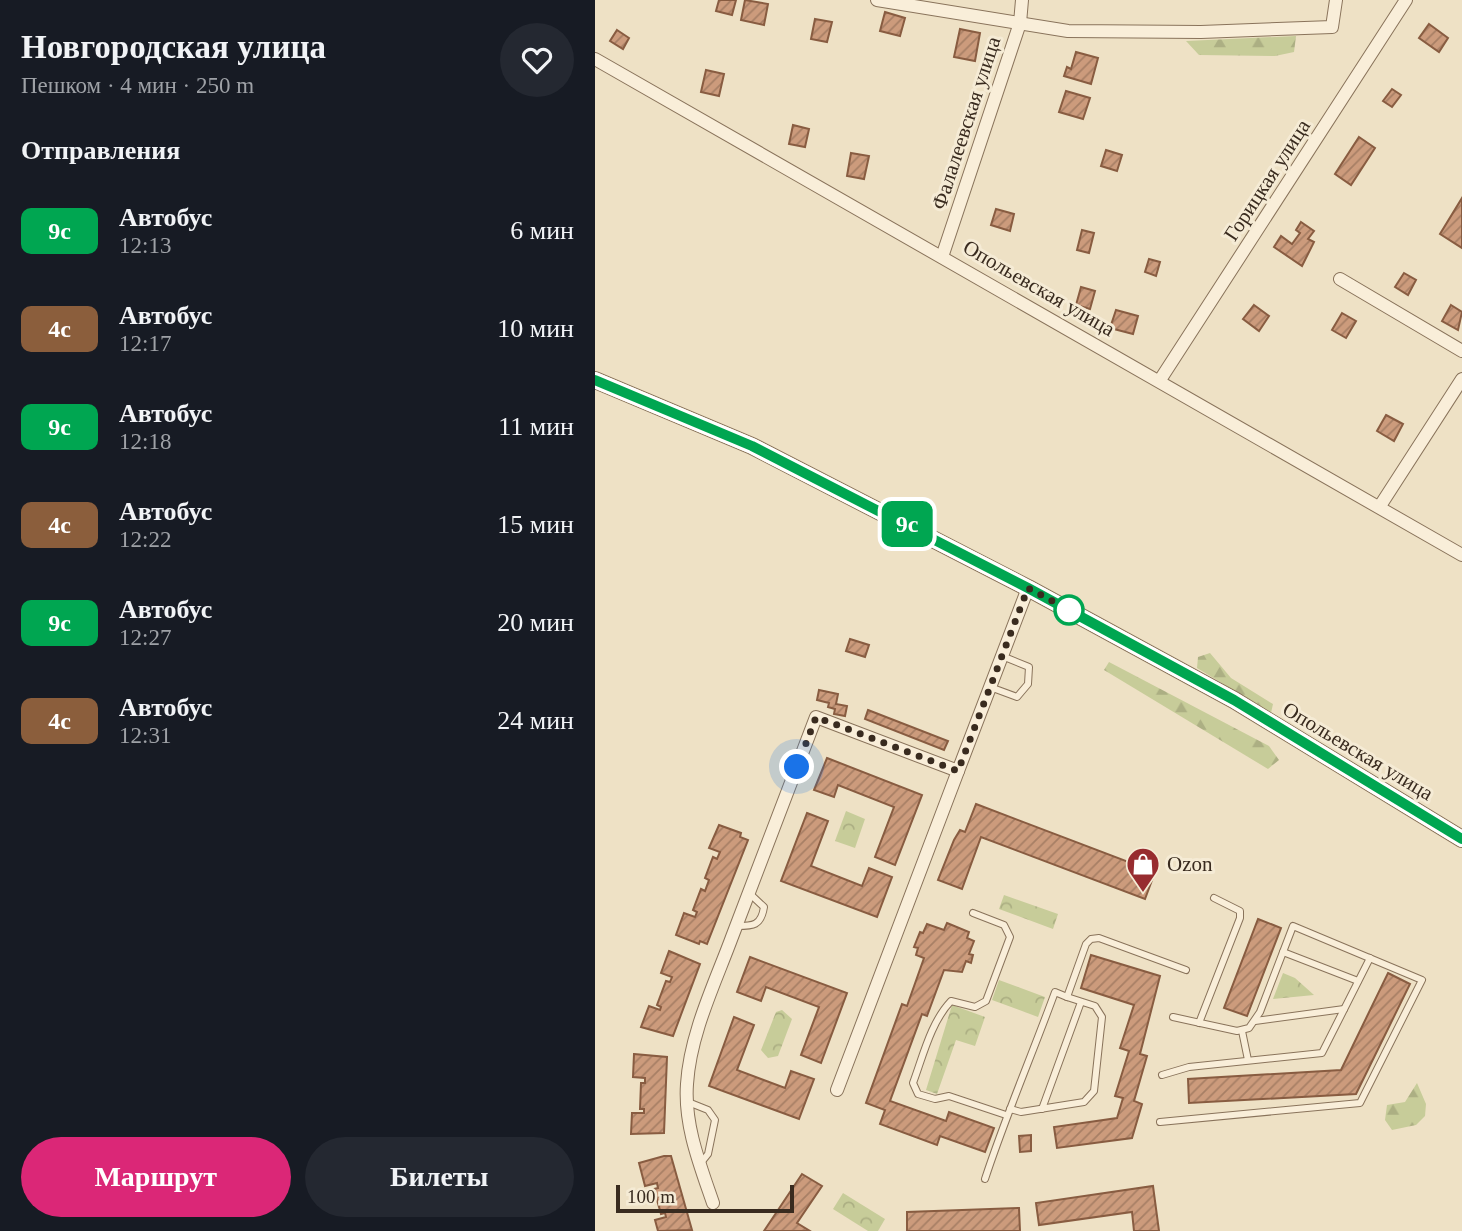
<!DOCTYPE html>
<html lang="ru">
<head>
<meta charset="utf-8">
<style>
	body { margin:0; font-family:"Times New Roman",serif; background:#242831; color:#f1f3f6; height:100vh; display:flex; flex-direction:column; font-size:26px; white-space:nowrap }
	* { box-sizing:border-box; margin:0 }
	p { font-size:23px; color:#9ea1a6 }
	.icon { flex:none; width:38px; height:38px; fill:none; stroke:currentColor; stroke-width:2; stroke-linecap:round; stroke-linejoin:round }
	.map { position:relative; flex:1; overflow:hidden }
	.panel { display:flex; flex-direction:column; background:#171b24; width:595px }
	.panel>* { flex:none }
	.badge { padding:0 14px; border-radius:10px; font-size:24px; line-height:46px }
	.scale { position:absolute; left:21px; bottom:18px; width:178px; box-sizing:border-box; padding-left:7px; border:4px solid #392b1f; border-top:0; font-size:19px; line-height:24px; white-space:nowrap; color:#392b1f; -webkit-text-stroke:5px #f5ebd5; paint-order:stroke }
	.you { position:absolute; width:35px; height:35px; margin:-18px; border:5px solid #fff; border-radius:50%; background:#1a73e8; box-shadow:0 0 0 10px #1a73e833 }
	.map>.badge { position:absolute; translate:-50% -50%; box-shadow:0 0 0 4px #fff }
	h2 { padding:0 21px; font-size:26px; line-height:63px }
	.round { display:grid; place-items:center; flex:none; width:74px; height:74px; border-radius:37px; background:#242831 }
	.headline { display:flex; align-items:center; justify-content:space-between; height:119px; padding:0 21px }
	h1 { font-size:33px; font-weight:800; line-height:52px }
	.primary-button { display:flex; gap:14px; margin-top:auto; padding:14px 21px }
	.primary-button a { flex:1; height:80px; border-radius:42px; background:#db2777; color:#fff; font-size:28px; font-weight:800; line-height:80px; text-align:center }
	.primary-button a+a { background:#242831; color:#f1f3f6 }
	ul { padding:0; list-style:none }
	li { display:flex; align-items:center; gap:21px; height:98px; padding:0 21px }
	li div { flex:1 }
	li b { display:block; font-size:26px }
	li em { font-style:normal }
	li .badge { min-width:77px; font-weight:700; text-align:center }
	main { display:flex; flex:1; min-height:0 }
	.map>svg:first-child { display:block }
	.forest { fill:url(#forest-firs) }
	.park { fill:url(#park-crowns) }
	.building { fill:url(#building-hatch); stroke:#885c41; stroke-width:2 }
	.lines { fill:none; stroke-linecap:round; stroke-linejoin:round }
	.service-casing { stroke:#89735b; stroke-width:8 }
	.minor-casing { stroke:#89735b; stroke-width:14 }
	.tertiary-casing { stroke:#89735b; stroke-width:18 }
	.service { stroke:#f9eed9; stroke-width:6 }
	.minor { stroke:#f9eed9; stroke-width:12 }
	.tertiary { stroke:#f9eed9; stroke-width:16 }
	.line-casing { stroke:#fff; stroke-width:16 }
	.line { stroke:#00a651; stroke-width:10 }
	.walk { stroke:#392b1f; stroke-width:7; stroke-dasharray:0 12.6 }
	.stop-dot { fill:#fff; stroke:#00a651; stroke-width:3.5 }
	.labels { text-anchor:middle; stroke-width:6; stroke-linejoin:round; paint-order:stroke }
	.street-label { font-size:21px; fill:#392b1f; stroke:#f5ebd5 }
	.poi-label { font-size:21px; fill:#392b1f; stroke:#f5ebd5; text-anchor:start }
</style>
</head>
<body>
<main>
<section class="panel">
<div class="headline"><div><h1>Новгородская улица</h1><p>Пешком · 4 мин · 250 m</p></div><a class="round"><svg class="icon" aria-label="heart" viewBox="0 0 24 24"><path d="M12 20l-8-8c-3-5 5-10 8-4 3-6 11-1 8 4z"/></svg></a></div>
<h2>Отправления</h2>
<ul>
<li><span class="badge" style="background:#00a651;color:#fff">9с</span><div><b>Автобус</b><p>12:13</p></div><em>6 мин</em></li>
<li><span class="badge" style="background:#8b5e3c;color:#fff">4с</span><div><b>Автобус</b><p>12:17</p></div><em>10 мин</em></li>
<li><span class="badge" style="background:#00a651;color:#fff">9с</span><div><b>Автобус</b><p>12:18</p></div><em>11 мин</em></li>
<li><span class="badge" style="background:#8b5e3c;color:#fff">4с</span><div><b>Автобус</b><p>12:22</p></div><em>15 мин</em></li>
<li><span class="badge" style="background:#00a651;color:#fff">9с</span><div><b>Автобус</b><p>12:27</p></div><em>20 мин</em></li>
<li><span class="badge" style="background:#8b5e3c;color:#fff">4с</span><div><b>Автобус</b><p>12:31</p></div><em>24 мин</em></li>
</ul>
<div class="primary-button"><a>Маршрут</a><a>Билеты</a></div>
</section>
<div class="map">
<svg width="867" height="1231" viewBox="0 0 867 1231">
	<defs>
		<pattern id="forest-firs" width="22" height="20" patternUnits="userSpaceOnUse" patternTransform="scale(1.75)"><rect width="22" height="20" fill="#c7cc99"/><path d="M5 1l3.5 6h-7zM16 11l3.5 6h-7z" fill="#acaf83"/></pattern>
		<pattern id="park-crowns" width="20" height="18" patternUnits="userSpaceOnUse" patternTransform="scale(1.75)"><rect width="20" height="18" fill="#c7cc99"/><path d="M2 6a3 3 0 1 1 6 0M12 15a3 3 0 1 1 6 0" fill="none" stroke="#acaf83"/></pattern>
		<pattern id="building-hatch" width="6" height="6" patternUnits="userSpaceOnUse" patternTransform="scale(1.75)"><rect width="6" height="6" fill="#cc9b7c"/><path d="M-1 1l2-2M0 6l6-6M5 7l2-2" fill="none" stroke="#a77f65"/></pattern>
	</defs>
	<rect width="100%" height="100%" fill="#eee1c5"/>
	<g class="forest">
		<path d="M701,36L699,52L680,56L604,55L591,41Z"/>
		<path d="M615,653L636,678L678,704L676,713L602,668L603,657Z"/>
		<path d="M514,662L674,746L684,760L673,769L509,670Z"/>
		<path d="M822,1083L831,1104L830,1116L821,1125L797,1130L790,1120L792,1105L810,1102Z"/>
	</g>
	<g class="park">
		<path d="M251,811L270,819L260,848L240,841Z"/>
		<path d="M409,895L463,914L458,929L404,909Z"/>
		<path d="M688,973L700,978L719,995L678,999Z"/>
		<path d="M404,980L450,997L443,1017L397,1000Z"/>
		<path d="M357,1005L390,1017L380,1046L361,1040L342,1094L331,1090Z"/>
		<path d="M187,1010L197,1019L183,1056L173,1058L166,1050L181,1012Z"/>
		<path d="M248,1193L290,1219L283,1231H273L238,1209Z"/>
	</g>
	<g class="building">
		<path d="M124,0H141L137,15L121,11Z"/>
		<path d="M150,0L173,4L169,25L146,20Z"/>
		<path d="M290,12L310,18L305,36L285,31Z"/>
		<path d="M220,19L237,22L232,42L216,39Z"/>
		<path d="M834,24L853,38L844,52L824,38Z"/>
		<path d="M365,29L385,33L380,61L359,57Z"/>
		<path d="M22,30L34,38L28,49L15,41Z"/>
		<path d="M481,52L503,58L496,84L469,76L472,67L476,69Z"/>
		<path d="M111,70L129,74L124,96L106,92Z"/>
		<path d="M797,89L806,95L797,107L788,101Z"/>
		<path d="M471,91L495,98L488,119L464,112Z"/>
		<path d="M198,125L214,129L210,147L194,144Z"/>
		<path d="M764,137L780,148L756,185L740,174Z"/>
		<path d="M511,150L527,155L522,171L506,166Z"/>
		<path d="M256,153L274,156L269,179L252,176Z"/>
		<path d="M867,198V248L845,234Z"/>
		<path d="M401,209L419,214L415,231L396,225Z"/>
		<path d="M706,222L719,231L713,239L719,242L707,266L679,247L686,236L697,244L705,233L701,230Z"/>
		<path d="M487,230L499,233L494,253L482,250Z"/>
		<path d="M554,259L565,262L561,276L550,272Z"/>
		<path d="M809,273L821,280L813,295L800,287Z"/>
		<path d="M486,287L500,291L495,309L481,305Z"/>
		<path d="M659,305L674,316L664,331L648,319Z"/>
		<path d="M856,305L867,312L863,330L847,321Z"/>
		<path d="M521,310L543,316L538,334L515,328Z"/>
		<path d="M747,313L761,321L751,338L737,330Z"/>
		<path d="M791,415L808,424L799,441L782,431Z"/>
		<path d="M255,639L274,645L270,657L251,651Z"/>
		<path d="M224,690L243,694L241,704L252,706L250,716L239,714L240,709L233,707L234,703L222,700Z"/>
		<path d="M273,710L353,741L349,750L270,719Z"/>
		<path d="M232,758L327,795L300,865L280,857L299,807L243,785L239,797L219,790Z"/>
		<path d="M381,804L560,872L550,899L386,837L367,889L343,880L359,840L365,830L370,832Z"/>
		<path d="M212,813L233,821L216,866L267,886L274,868L297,877L282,917L186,881Z"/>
		<path d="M124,825L146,833L145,837L153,840L112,944L105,941L104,944L81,935L89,913L100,917L102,912L98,910L106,889L110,891L114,880L110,878L118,857L122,859L125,852L114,848Z"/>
		<path d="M663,919L686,928L652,1016L629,1008Z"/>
		<path d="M352,923L374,932L372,938L379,941L374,954L378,955L376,963L371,961L367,972L349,970L332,1016L327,1014L295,1101L351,1121L354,1112L399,1128L390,1152L345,1136L342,1145L285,1124L290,1110L271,1103L307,1004L312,1006L329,958L321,955L323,948L319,947L325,932L328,933L332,924L349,930Z"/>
		<path d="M74,951L105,964L78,1036L46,1027L54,1006L65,1010L66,1007L62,1005L71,981L75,982L77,977L66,973Z"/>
		<path d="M496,955L565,976L545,1054L552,1056L539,1101L547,1104L537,1138L462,1148L459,1127L522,1118L528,1098L520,1096L534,1051L525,1048L539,1005L486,988Z"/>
		<path d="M155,957L252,993L226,1063L206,1055L224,1007L171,987L166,1001L142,992Z"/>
		<path d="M793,973L815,984L761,1094L594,1103L593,1079L746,1070Z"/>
		<path d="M139,1017L159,1025L142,1070L190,1088L196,1071L219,1079L204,1119L114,1086Z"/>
		<path d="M39,1054L72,1057L69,1133L36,1134L37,1113H49V1109H45L46,1083H50V1078L38,1077Z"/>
		<path d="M436,1135V1151L425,1152L424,1136Z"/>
		<path d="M69,1156H76L97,1230L63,1231L60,1220L71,1217L70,1213L66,1214L59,1189L63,1188L62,1183L50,1186L44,1163Z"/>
		<path d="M207,1174L227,1186L202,1223L215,1231H169Z"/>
		<path d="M558,1186L564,1231H539L537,1212L444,1225L441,1203Z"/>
		<path d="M424,1208L425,1231H312V1212Z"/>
	</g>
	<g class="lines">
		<defs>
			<g id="service">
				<path d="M395,687L422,697L433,684L434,667L407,656"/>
				<path d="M378,913L409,925L415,937L391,1001L380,1007L356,1001C336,1022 328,1056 318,1083L323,1094L340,1099L354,1096L411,1115"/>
				<path d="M142,926C158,926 166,926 169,907L154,893"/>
				<path d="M688,952L763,981"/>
				<path d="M660,1021L749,1009"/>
				<path d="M604,1023L645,918V911L619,898"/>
				<path d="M647,1031L653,1060"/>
				<path d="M567,1075L594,1067L727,1053L775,958"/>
				<path d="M93,1102L113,1110L120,1120L113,1154L105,1164"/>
				<path d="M415,1109L426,1112L489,1102L499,1091L507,1017L500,1006L472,997"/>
				<path d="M447,1109L486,1002"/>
				<path d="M565,1122L765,1103L827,980L698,926L665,1012L654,1028L642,1031L578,1017"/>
				<path d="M390,1179C411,1115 437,1055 460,992L472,997L491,944L496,939L504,938L591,970"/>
			</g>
			<g id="minor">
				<path d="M282,0L473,31L606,32L737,27L741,0"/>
				<path d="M0,59L867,555"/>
				<path d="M347,257L425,23L427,0"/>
				<path d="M745,279L867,351"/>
				<path d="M565,380L811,0"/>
				<path d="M785,506L867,379"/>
				<path d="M242,1090L363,771"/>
				<path d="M118,1203C105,1165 89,1125 92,1084C95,1034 120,983 137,937C165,863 193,790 221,717L363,771L433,588"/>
			</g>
			<path id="tertiary" d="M0,380L157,446L433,588L639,700L867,839"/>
		</defs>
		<use href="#service" class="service-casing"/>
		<use href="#minor" class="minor-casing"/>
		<use href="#tertiary" class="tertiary-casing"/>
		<use href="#service" class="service"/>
		<use href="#minor" class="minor"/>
		<use href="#tertiary" class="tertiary"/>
	</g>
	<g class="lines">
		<defs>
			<path id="line" d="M0,380L157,446L433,588L639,700L867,839"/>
		</defs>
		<use href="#line" class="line-casing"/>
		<use href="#line" class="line"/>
		<path class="walk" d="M202,767L221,717L363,771L433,588L474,610"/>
	</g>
	<defs>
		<symbol id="shop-pin" viewBox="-11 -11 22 30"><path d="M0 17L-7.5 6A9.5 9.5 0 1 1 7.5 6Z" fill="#972c2f" stroke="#f5ebd5"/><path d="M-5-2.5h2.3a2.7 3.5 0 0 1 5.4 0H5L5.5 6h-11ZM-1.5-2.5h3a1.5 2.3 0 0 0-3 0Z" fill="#fff"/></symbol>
	</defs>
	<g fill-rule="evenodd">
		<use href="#shop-pin" x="529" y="845" width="38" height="52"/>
	</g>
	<circle class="stop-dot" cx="474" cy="610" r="14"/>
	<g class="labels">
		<g class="street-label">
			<text transform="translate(371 123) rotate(-72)" y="7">Фалалеевская улица</text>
			<text transform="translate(672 180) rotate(-57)" y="7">Горицкая улица</text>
			<text transform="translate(444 288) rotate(30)" y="7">Опольевская улица</text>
			<text transform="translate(763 751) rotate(31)" y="7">Опольевская улица</text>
		</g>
		<g class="poi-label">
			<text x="572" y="871">Ozon</text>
		</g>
	</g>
</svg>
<div class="scale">100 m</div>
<div class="you" style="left:202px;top:767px"></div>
<b class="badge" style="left:312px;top:524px;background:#00a651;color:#fff">9с</b>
</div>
</main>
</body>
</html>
